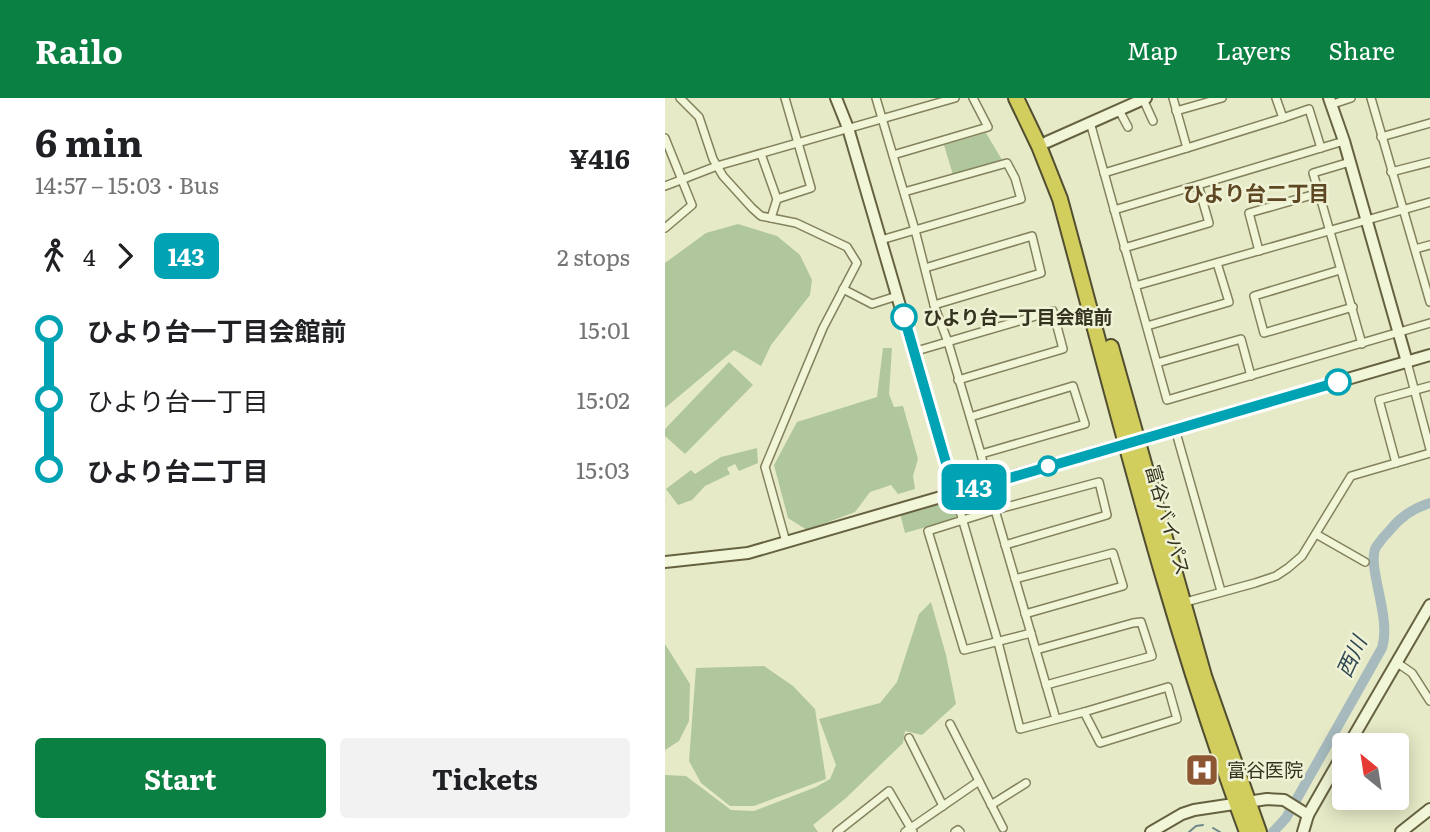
<!DOCTYPE html>
<html lang="en">
<head>
<meta charset="utf-8">
<style>
	body { margin:0; font-family:Literata,"Noto Sans JP",serif; background:#f2f2f2; color:#202124; height:100vh; display:flex; flex-direction:column; font-size:26px; white-space:nowrap }
	* { box-sizing:border-box; margin:0 }
	p { font-size:23px; color:#757577 }
	.icon { flex:none; width:38px; height:38px; fill:none; stroke:currentColor; stroke-width:2; stroke-linecap:round; stroke-linejoin:round }
	.map { position:relative; flex:1; overflow:hidden }
	.drawer { display:flex; flex-direction:column; background:#fff; width:665px }
	.drawer>* { flex:none }
	.badge { padding:0 14px; border-radius:10px; font-size:24px; line-height:46px }
	.needle { width:46px; rotate:330deg }
	.controls { position:absolute; left:667px; top:635px; display:grid; gap:14px }
	.controls a { display:grid; place-items:center; width:77px; height:77px; border-radius:7px; background:#fff; box-shadow:0 4px 18px #0003; font-size:35px }
	.map>.badge { position:absolute; translate:-50% -50%; box-shadow:0 0 0 4px #fff }
	.legs { display:flex; align-items:center; gap:10px; height:77px; padding:0 35px; font-size:23px }
	.legs p { margin-inline-start:auto }
	.headline { display:flex; align-items:center; justify-content:space-between; height:119px; padding:0 35px }
	h1 { font-size:38px; font-weight:700; line-height:52px }
	.button { display:flex; gap:14px; margin-top:auto; padding:14px 35px }
	.button a { flex:1; height:80px; border-radius:7px; background:#0b8043; color:#fff; font-size:28px; font-weight:700; line-height:80px; text-align:center }
	.button a+a { background:#f2f2f2; color:#202124 }
	ul { padding:0 35px; list-style:none }
	li { display:flex; align-items:center; gap:24px; height:70px; font-size:26px }
	li i { display:grid; place-items:center; width:10px; height:100%; margin:0 9px; background:currentColor }
	li i::after { content:''; width:18px; height:18px; margin:-9px; border:5px solid; border-radius:50%; background:#fff }
	li p { margin-inline-start:auto }
	li:first-child i { background:linear-gradient(#0000 50%,currentColor 0) }
	li:last-child i { background:linear-gradient(currentColor 50%,#0000 0) }
	header { display:flex; align-items:center; gap:42px; box-sizing:border-box; height:98px; padding:0 35px; background:#0b8043; color:#fff }
	header strong { font-size:33px }
	nav { display:flex; gap:38px; margin-inline-start:auto; font-size:24px }
	main { display:flex; flex:1; min-height:0 }
	.map>svg:first-child { display:block }
	.green { fill:#b0c79b }
	.lines { fill:none; stroke-linecap:round; stroke-linejoin:round }
	.stream { stroke:#6e878b; stroke-width:2 }
	.river { stroke:#a7bbbe; stroke-width:10 }
	.street-casing { stroke:#84815d; stroke-width:10 }
	.secondary-casing { stroke:#666240; stroke-width:14 }
	.highway-casing { stroke:#524e31; stroke-width:18 }
	.street { stroke:#f2f6d8; stroke-width:7 }
	.secondary { stroke:#f2f6d8; stroke-width:10 }
	.highway { stroke:#d2ce5e; stroke-width:14 }
	.line-1-casing { stroke:#fff; stroke-width:16 }
	.line-1 { stroke:#00a3b4; stroke-width:10 }
	.stop-1-dot { fill:#fff; stroke:#00a3b4; stroke-width:3.5 }
	.labels { text-anchor:middle; stroke-width:5; stroke-linejoin:round; paint-order:stroke }
	.stop-label { font-size:19px; font-weight:bold; fill:#353320; stroke:#eff2d5; text-anchor:start }
	.street-label { font-size:19px; fill:#353320; stroke:#eff2d5 }
	.poi-label { font-size:19px; fill:#353320; stroke:#eff2d5; text-anchor:start }
	.neighbourhood-label { font-size:21px; font-weight:bold; fill:#5e4723; stroke:#eff2d5 }
	.water-label { font-size:21px; font-style:italic; fill:#304754; stroke:#eff2d5 }
</style>
</head>
<body>
<header>
<strong>Railo</strong>
<nav><a>Map</a><a>Layers</a><a>Share</a></nav>
</header>
<main>
<section class="drawer">
<div class="headline"><div><h1>6 min</h1><p>14:57 – 15:03 · Bus</p></div><b>¥416</b></div>
<div class="legs"><svg class="icon" aria-label="walk" viewBox="0 0 24 24"><circle cx="13" cy="4" r="2"/><path d="M13 8l-2 6 4 7M11 14l-3 7M7 12l3-4h3l4 4"/></svg>4<svg class="icon" aria-label="forward" viewBox="0 0 24 24"><path d="M9 5l7 7-7 7"/></svg><b class="badge" style="background:#00a3b4;color:#fff">143</b><p>2 stops</p></div>
<ul>
<li><i style="color:#00a3b4"></i><b>ひより台一丁目会館前</b><p>15:01</p></li>
<li><i style="color:#00a3b4"></i><span>ひより台一丁目</span><p>15:02</p></li>
<li><i style="color:#00a3b4"></i><b>ひより台二丁目</b><p>15:03</p></li>
</ul>
<div class="button"><a>Start</a><a>Tickets</a></div>
</section>
<div class="map">
<svg width="765" height="734" viewBox="0 0 765 734">
	<rect width="100%" height="100%" fill="#e6eac6"/>
	<g class="green">
		<path d="M321,35L337,62L288,77L279,47Z"/>
		<path d="M73,126L112,138L135,157L147,182L145,197L106,247L96,268L69,252L0,310V165L41,135Z"/>
		<path d="M218,250H227L224,296L229,309L238,308L253,361L248,378L250,391L233,396L226,387L205,394L190,414L142,432L123,420L109,367L132,324L212,299Z"/>
		<path d="M64,264L88,287L20,356L0,338V331Z"/>
		<path d="M92,350L93,365L74,373L70,366L62,370L65,376L40,388L27,402L13,407L1,391L26,372L30,376L56,359Z"/>
		<path d="M283,402L288,404L292,416L289,421L240,435L235,415Z"/>
		<path d="M266,504L281,557L291,606L257,637L240,633L238,645L181,700L148,727L153,734H0V677L21,678L66,712L89,713L151,689L165,681L171,667L154,621L215,605L232,584L254,516Z"/>
		<path d="M0,546L25,586L24,623L14,643L0,652Z"/>
		<path d="M99,568L128,588L150,611L161,681L89,708H65L36,685L24,663L31,570Z"/>
	</g>
	<g class="lines">
		<g class="stream">
			<path d="M548,730L555,734"/>
			<path d="M524,734L531,728L538,727"/>
		</g>
		<path class="river" d="M608,734L621,720L717,550C727,519 701,468 711,449C715,443 720,437 725,432C736,418 749,410 765,405"/>
		<defs>
			<g id="street">
				<path d="M15,0L34,19L48,61L58,78L87,110L96,118L131,125L182,149L192,165L158,230L100,369L121,444"/>
				<path d="M211,0L250,132L269,207L283,244L316,356L420,326L408,288L305,319"/>
				<path d="M706,0L765,204"/>
				<path d="M478,1L488,23"/>
				<path d="M668,6L686,0"/>
				<path d="M454,12L463,29"/>
				<path d="M511,13L557,0"/>
				<path d="M618,20L644,11L656,50"/>
				<path d="M425,24L502,302L765,225"/>
				<path d="M716,39L765,25"/>
				<path d="M0,40L27,107L0,130"/>
				<path d="M522,50L618,20L611,0"/>
				<path d="M96,56L112,101L106,120"/>
				<path d="M228,57L323,29L308,0"/>
				<path d="M726,74L765,64"/>
				<path d="M439,75L522,50L508,0"/>
				<path d="M533,87L679,43"/>
				<path d="M0,88L52,68L290,0"/>
				<path d="M654,95L648,75L685,64"/>
				<path d="M112,101L146,90L120,0"/>
				<path d="M449,112L533,87L544,125L459,150"/>
				<path d="M216,142L356,101L350,80L342,65L239,94"/>
				<path d="M750,151L765,147"/>
				<path d="M594,153L584,115L654,95L697,246"/>
				<path d="M260,170L367,138L376,175L269,207"/>
				<path d="M675,172L589,198L599,235L688,209"/>
				<path d="M470,188L765,104"/>
				<path d="M178,191L207,206L232,198"/>
				<path d="M482,228L564,204L552,165"/>
				<path d="M248,254L388,213L398,251L293,282"/>
				<path d="M742,264L765,351"/>
				<path d="M492,265L576,241L586,278"/>
				<path d="M510,331L556,493"/>
				<path d="M316,356L323,385"/>
				<path d="M731,365L714,302L765,288"/>
				<path d="M290,396L333,544L355,631L419,614"/>
				<path d="M330,412L391,621"/>
				<path d="M651,436L700,464"/>
				<path d="M340,447L442,417L434,384L330,412L263,433L299,552L366,535"/>
				<path d="M350,481L448,455L458,488L360,516"/>
				<path d="M517,505L590,485L611,478L623,470L637,458L686,378L765,355"/>
				<path d="M371,552L468,525L476,524L487,558L381,587"/>
				<path d="M731,564L747,575L765,603"/>
				<path d="M503,589L512,621L435,645L419,614Z"/>
				<path d="M285,626L338,730"/>
				<path d="M244,640L278,708"/>
				<path d="M326,707L361,685"/>
				<path d="M172,734L224,693L248,734"/>
				<path d="M240,734L314,683"/>
				<path d="M290,734L293,732L295,734"/>
			</g>
			<g id="secondary">
				<path d="M171,0L183,30L290,396"/>
				<path d="M664,0L679,43L742,264"/>
				<path d="M382,44L481,0"/>
				<path d="M0,464L83,455L765,257"/>
				<path d="M683,648L765,507"/>
				<path d="M486,734L517,716L529,712L602,701L619,702L643,717"/>
				<path d="M638,734L643,717L679,654"/>
				<path d="M736,734L765,711"/>
			</g>
			<g id="highway">
				<path d="M351,0L374,48L395,101C453,313 505,528 582,734"/>
				<path d="M446,249L539,578L594,734"/>
			</g>
		</defs>
		<use href="#street" class="street-casing"/>
		<use href="#secondary" class="secondary-casing"/>
		<use href="#highway" class="highway-casing"/>
		<use href="#street" class="street"/>
		<use href="#secondary" class="secondary"/>
		<use href="#highway" class="highway"/>
	</g>
	<g class="lines">
		<defs>
			<path id="line-1" d="M239,219L290,396L673,284"/>
		</defs>
		<use href="#line-1" class="line-1-casing"/>
		<use href="#line-1" class="line-1"/>
	</g>
	<defs>
		<symbol id="hospital-square" viewBox="-11 -11 22 22"><rect x="-9" y="-9" width="18" height="18" rx="4" fill="#8d5733" stroke="#eff2d5"/><path d="M-5-5h3v3.5h4V-5h3V5h-3V1.5h-4V5h-3Z" fill="#fff"/></symbol>
	</defs>
	<g fill-rule="evenodd">
		<use href="#hospital-square" x="518" y="653" width="38" height="38"/>
	</g>
	<g class="stop-1-dot">
		<circle cx="239" cy="219" r="12"/>
		<circle cx="673" cy="284" r="12"/>
		<circle cx="383" cy="368" r="9"/>
	</g>
	<g class="labels">
		<g class="stop-label">
			<text x="258" y="226">ひより台一丁目会館前</text>
		</g>
		<g class="street-label">
			<text transform="translate(503 422) rotate(74)" y="7">富谷バイパス</text>
		</g>
		<g class="poi-label">
			<text x="562" y="679">富谷医院</text>
		</g>
		<g class="neighbourhood-label">
			<text x="591" y="103">ひより台二丁目</text>
		</g>
		<g class="water-label">
			<text transform="translate(687 559) rotate(-65)" y="7">西川</text>
		</g>
	</g>
</svg>
<div class="controls">
<a><svg class="needle" viewBox="-14 -14 28 28"><path d="M0-13l5 13h-10z" fill="#e53935"/><path d="M0 13l5-13h-10z" fill="#757577"/></svg></a>
</div>
<b class="badge" style="left:309px;top:389px;background:#00a3b4;color:#fff">143</b>
</div>
</main>
</body>
</html>
